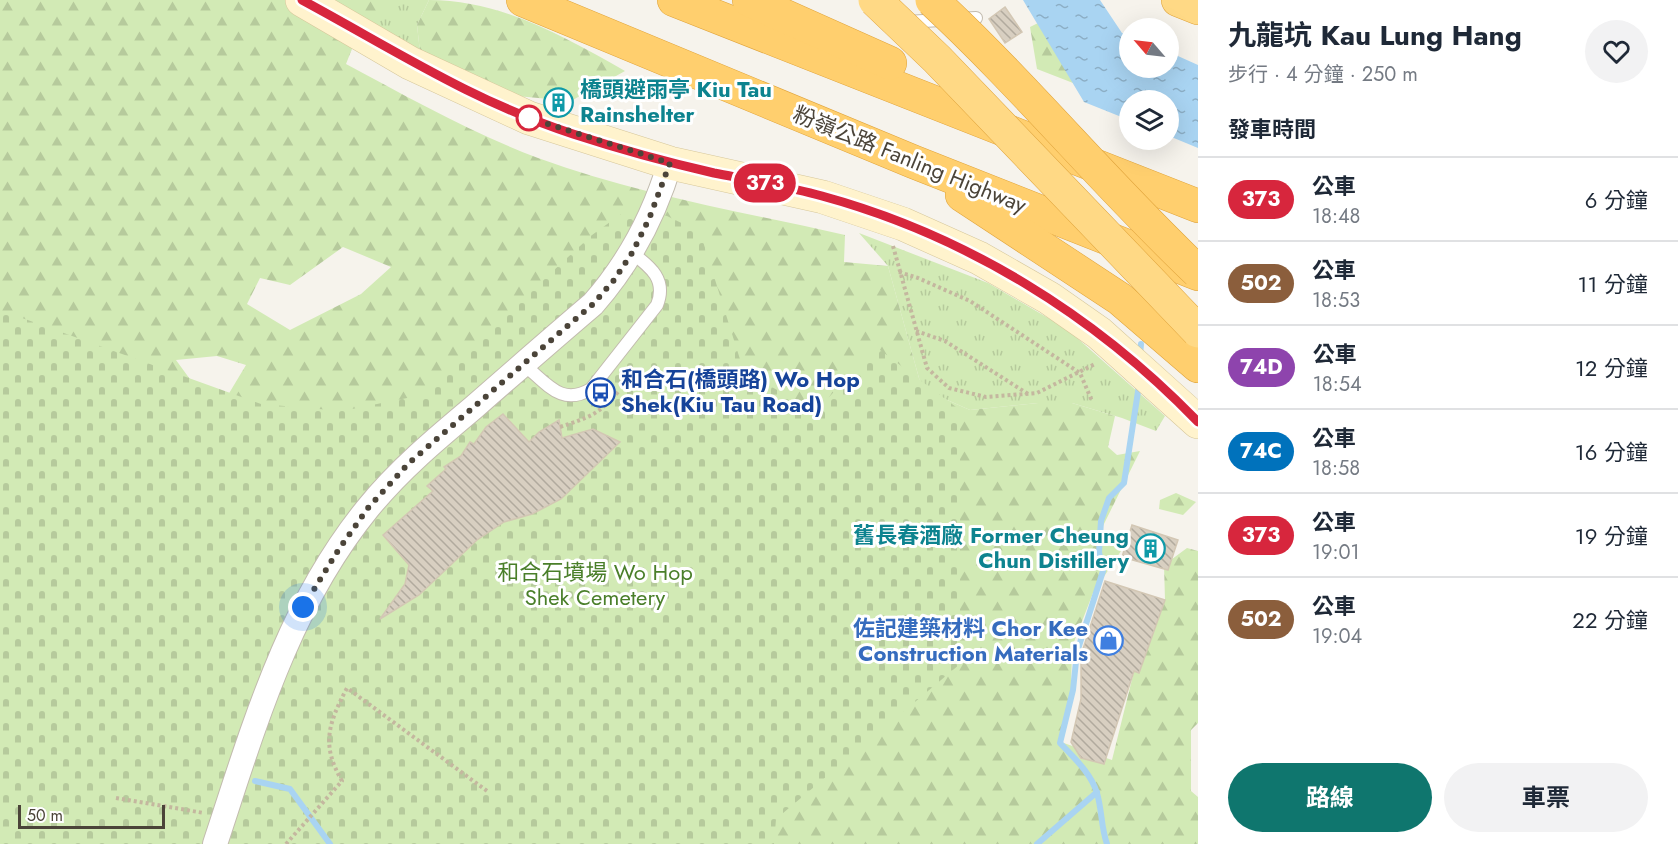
<!DOCTYPE html>
<html lang="zh-TW">
<head>
<meta charset="utf-8">
<style>
	body { margin:0; font-family:Jost,"Noto Sans TC",sans-serif; background:#f2f2f3; color:#1f2937; height:100vh; display:flex; flex-direction:column; font-size:22px; white-space:nowrap }
	* { box-sizing:border-box; margin:0 }
	p { font-size:20px; color:#747a83 }
	.icon { flex:none; width:33px; height:33px; fill:none; stroke:currentColor; stroke-width:2; stroke-linecap:round; stroke-linejoin:round }
	.map { position:relative; flex:1; overflow:hidden }
	.side { display:flex; flex-direction:column; background:#fff; width:480px }
	.side>* { flex:none }
	.badge { padding:0 12px; border-radius:20px; font-size:21px; line-height:39px }
	.needle { width:39px; rotate:298deg }
	.fabs { position:absolute; left:1119px; top:18px; display:grid; gap:12px }
	.fabs a { display:grid; place-items:center; width:60px; height:60px; border-radius:50%; background:#fff; box-shadow:0 6px 24px #0002; font-size:30px }
	.scale { position:absolute; left:18px; bottom:15px; width:147px; box-sizing:border-box; padding-left:6px; border:3px solid #4b4439; border-top:0; font-size:16px; line-height:21px; white-space:nowrap; color:#4b4439; -webkit-text-stroke:4px #fff; paint-order:stroke }
	.you { position:absolute; width:30px; height:30px; margin:-15px; border:4px solid #fff; border-radius:50%; background:#1a73e8; box-shadow:0 0 0 9px #1a73e833 }
	.map>.badge { position:absolute; translate:-50% -50%; box-shadow:0 0 0 3px #fff }
	h2 { padding:0 30px; font-size:22px; line-height:54px }
	.round { display:grid; place-items:center; flex:none; width:63px; height:63px; border-radius:32px; background:#f2f2f3 }
	.headline { display:flex; align-items:center; justify-content:space-between; height:102px; padding:0 30px }
	h1 { font-size:28px; font-weight:700; line-height:45px }
	.button { display:flex; gap:12px; margin-top:auto; padding:12px 30px }
	.button a { flex:1; height:69px; border-radius:36px; background:#0f766e; color:#fff; font-size:24px; font-weight:700; line-height:69px; text-align:center }
	.button a+a { background:#f2f2f3; color:#1f2937 }
	ul { padding:0; list-style:none }
	li { display:flex; align-items:center; gap:18px; height:84px; padding:0 30px; border-top:2px solid #e0e1e3 }
	li div { flex:1 }
	li b { display:block; font-size:22px }
	li em { font-style:normal }
	li .badge { min-width:66px; font-weight:700; text-align:center }
	main { display:flex; flex:1; min-height:0 }
	.map>svg:first-child { display:block }
	.grass { fill:url(#grass-tufts) }
	.forest { fill:url(#forest-firs); fill-rule:evenodd }
	.cemetery { fill:url(#cemetery-stones) }
	.water { fill:url(#water-ripples) }
	.lines { fill:none; stroke-linecap:round; stroke-linejoin:round }
	.stream { stroke:#a9d4f2; stroke-width:6 }
	.building { fill:url(#building-back-hatch); stroke:#d3c7b4; stroke-width:1.5 }
	.service-casing { stroke:#c2bbae; stroke-width:14 }
	.minor-casing { stroke:#c2bbae; stroke-width:26 }
	.secondary-casing { stroke:#d6c79b; stroke-width:34 }
	.trunk-casing { stroke:#e0a43c; stroke-width:34 }
	.motorway-casing { stroke:#e0a43c; stroke-width:34 }
	.path { stroke:#c4b79f; stroke-width:4; stroke-dasharray:3 3; stroke-linecap:butt }
	.service { stroke:#fff; stroke-width:12 }
	.minor { stroke:#fff; stroke-width:24 }
	.secondary { stroke:#fff3cd; stroke-width:33 }
	.trunk { stroke:#ffd985; stroke-width:33 }
	.motorway { stroke:#ffcf6e; stroke-width:33 }
	.trunk-bridge-casing { stroke:#e0a43c; stroke-width:34; stroke-linecap:butt }
	.motorway-bridge-casing { stroke:#e0a43c; stroke-width:34; stroke-linecap:butt }
	.trunk-bridge { stroke:#ffd985; stroke-width:33 }
	.motorway-bridge { stroke:#ffcf6e; stroke-width:33 }
	.line-casing { stroke:#fff; stroke-width:14 }
	.line { stroke:#d7263d; stroke-width:9 }
	.walk { stroke:#4b4439; stroke-width:6; stroke-dasharray:0 10.8 }
	.stop-dot { fill:#fff; stroke:#d7263d; stroke-width:3 }
	.labels { text-anchor:middle; stroke-width:6; stroke-linejoin:round; paint-order:stroke }
	.culture-label { font-size:22px; font-weight:bold; fill:#0d838f; stroke:#fff; text-anchor:start }
	.street-label { font-size:22px; fill:#4b4439; stroke:#fff }
	.transit-label { font-size:22px; font-weight:bold; fill:#164399; stroke:#fff; text-anchor:start }
	.park-label { font-size:22px; fill:#4a7f2a; stroke:#fff }
	.shop-label { font-size:22px; font-weight:bold; fill:#366cbe; stroke:#fff; text-anchor:end }
</style>
</head>
<body>
<main>
<div class="map">
<svg width="1198" height="844" viewBox="0 0 1198 844">
	<defs>
		<pattern id="grass-tufts" width="24" height="20" patternUnits="userSpaceOnUse" patternTransform="scale(1.5)"><rect width="24" height="20" fill="#d2eab5"/><path d="M3 7l-1-3M5 7V3M7 7l1-3M15 17l-1-3M17 17v-4M19 17l1-3" fill="none" stroke="#b6ca9c"/></pattern>
		<pattern id="forest-firs" width="22" height="20" patternUnits="userSpaceOnUse" patternTransform="scale(1.5)"><rect width="22" height="20" fill="#d2eab5"/><path d="M5 1l3.5 6h-7zM16 11l3.5 6h-7z" fill="#b6ca9c"/></pattern>
		<pattern id="cemetery-stones" width="16" height="16" patternUnits="userSpaceOnUse" patternTransform="scale(1.5)"><rect width="16" height="16" fill="#d2eab5"/><path d="M2 7V4a2 2 0 0 1 4 0v3zM10 15v-3a2 2 0 0 1 4 0v3z" fill="#b6ca9c"/></pattern>
		<pattern id="water-ripples" width="26" height="14" patternUnits="userSpaceOnUse" patternTransform="scale(1.5)"><rect width="26" height="14" fill="#a9d4f2"/><path d="M2 4q2-2 4 0t4 0M15 11q2-2 4 0t4 0" fill="none" stroke="#8caec5"/></pattern>
		<pattern id="building-back-hatch" width="6" height="6" patternUnits="userSpaceOnUse" patternTransform="scale(1.5)"><rect width="6" height="6" fill="#d8cfc1"/><path d="M-1 5l2 2M0 0l6 6M5-1l2 2" fill="none" stroke="#b1aa9e"/></pattern>
	</defs>
	<rect width="100%" height="100%" fill="#f6f3ec"/>
	<g class="grass">
		<path d="M392,0H429L417,25L420,52L361,26Z"/>
		<path d="M859,233L988,283L1067,329L1165,416L1156,431L1122,418L1072,403H1038L970,410L922,389L888,266Z"/>
	</g>
	<g class="forest">
		<path d="M0,0H393L390,7L361,26L346,64C408,97 471,133 538,158C636,194 743,212 845,235L844,262L888,266L922,389L970,410L1038,403H1072L1115,416L1108,447L1117,455L1140,451L1101,530L1123,548L1093,593L1072,647L1071,688L1061,742L1112,760L1139,651L1165,600L1164,565L1187,548L1198,551V723L1191,730V791L1198,797V844H399L342,466L0,396ZM343,247L391,267L361,294L290,330L247,304L260,278L290,285ZM217,356L246,365L216,415L176,360Z"/>
		<path d="M429,0C501,0 563,36 625,71L571,101L495,94L420,52L417,25Z"/>
		<path d="M1052,16L1168,100L1152,96L1122,102L1037,69L1030,27Z"/>
		<path d="M1176,493L1196,502L1183,515L1159,509L1160,500Z"/>
	</g>
	<path class="cemetery" d="M631,207L667,216L700,232L744,372L816,411L876,347L960,410V664L776,819L774,844H0V310L261,404L342,411L417,396L592,235Z"/>
	<path class="water" d="M1023,0H1100L1122,33L1129,36L1130,68H1168L1169,52L1198,65V148L1169,136L1168,100H1130L1129,120L1084,102Z"/>
	<g class="lines">
		<g class="stream">
			<path d="M1140,356L1141,344"/>
			<path d="M255,781L290,789L330,844"/>
			<path d="M1037,844L1097,792"/>
			<path d="M1107,844C1101,827 1102,810 1097,793C1091,773 1074,758 1060,743L1073,690L1077,652L1103,571L1099,552L1101,521L1109,498L1124,483L1139,385"/>
		</g>
	</g>
	<g class="building">
		<path d="M1005,7L1022,32L1005,43L989,19Z"/>
		<path d="M503,414L529,442L539,432L559,420L562,438L593,429L620,442L561,499L532,514L504,522L477,540L419,595L380,619L405,584L409,565L383,535L433,491L427,486L446,469L444,467L461,456L470,442L474,444L486,427Z"/>
		<path d="M1132,525L1178,540L1168,570L1122,557Z"/>
		<path d="M1105,581L1165,600L1139,673L1134,671L1104,764L1081,758L1071,742L1081,699V655Z"/>
	</g>
	<g class="lines">
		<defs>
			<g id="service">
				<path d="M906,22L976,18"/>
				<path d="M523,364C547,383 561,407 591,389L657,305C667,280 651,267 632,253"/>
			</g>
			<path id="minor" d="M215,844C254,726 288,606 368,508C399,470 436,439 473,408C513,373 553,338 593,304C630,262 654,216 670,163"/>
			<path id="secondary" d="M302,0L410,63L529,118L670,163L823,197L903,224L979,258L1049,298L1099,333L1198,422"/>
			<path id="trunk" d="M1178,0L1198,8"/>
			<g id="motorway">
				<path d="M523,0L914,162L1198,274"/>
				<path d="M674,0L1198,206"/>
				<path d="M749,0L890,63"/>
				<path d="M962,195L1120,299L1198,366"/>
			</g>
		</defs>
		<use href="#service" class="service-casing"/>
		<use href="#minor" class="minor-casing"/>
		<use href="#secondary" class="secondary-casing"/>
		<use href="#trunk" class="trunk-casing"/>
		<use href="#motorway" class="motorway-casing"/>
		<g class="path">
			<path d="M893,246L927,368L949,388L986,397L1037,393L1095,364"/>
			<path d="M899,272L918,278L970,301L1080,373L1092,401"/>
			<path d="M916,331L945,341L1028,394"/>
			<path d="M560,427C589,417 597,416 618,392"/>
			<path d="M116,798L204,813"/>
			<path d="M286,844L342,781C321,745 328,724 347,688L487,791"/>
		</g>
		<use href="#service" class="service"/>
		<use href="#minor" class="minor"/>
		<use href="#secondary" class="secondary"/>
		<use href="#trunk" class="trunk"/>
		<use href="#motorway" class="motorway"/>
		<defs>
			<path id="trunk-bridge" d="M875,0L937,59L1198,331"/>
			<path id="motorway-bridge" d="M932,0C1025,86 1106,185 1198,272"/>
		</defs>
		<use href="#trunk-bridge" class="trunk-bridge-casing"/>
		<use href="#motorway-bridge" class="motorway-bridge-casing"/>
		<use href="#trunk-bridge" class="trunk-bridge"/>
		<use href="#motorway-bridge" class="motorway-bridge"/>
	</g>
	<g class="lines">
		<defs>
			<path id="line" d="M302,0C393,49 472,101 573,134C619,149 666,162 714,173C750,180 786,186 822,196C965,235 1095,315 1198,422"/>
		</defs>
		<use href="#line" class="line-casing"/>
		<use href="#line" class="line"/>
		<path class="walk" d="M303,607L339,549L368,508L409,463L593,304L614,280L632,253L649,219L670,163L529,118"/>
	</g>
	<defs>
		<symbol id="building-ring" viewBox="-11 -11 22 22"><circle r="9.5" fill="#fff" stroke="#0f9aa8" stroke-width="1.5"/><path d="M-4-6H4V6H1V3H-1V6H-4ZM-2.5-4.3h1.7v1.8h-1.7ZM.8-4.3h1.7v1.8H.8ZM-2.5-1h1.7V.8h-1.7ZM.8-1h1.7V.8H.8Z" fill="#0f9aa8"/></symbol>
		<symbol id="bus-ring" viewBox="-11 -11 22 22"><circle r="9.5" fill="#fff" stroke="#1a4fb4" stroke-width="1.5"/><path d="M-5-6H5V4H4V6H2V4H-2V6H-4V4H-5ZM-3.5-4V0h7V-4ZM-3.5 1.2v1.5H-2V1.2ZM2 1.2v1.5H3.5V1.2Z" fill="#1a4fb4"/></symbol>
		<symbol id="shop-ring" viewBox="-11 -11 22 22"><circle r="9.5" fill="#fff" stroke="#3f7fe0" stroke-width="1.5"/><path d="M-5-2.5h2.3a2.7 3.5 0 0 1 5.4 0H5L5.5 6h-11ZM-1.5-2.5h3a1.5 2.3 0 0 0-3 0Z" fill="#3f7fe0"/></symbol>
	</defs>
	<g fill-rule="evenodd">
		<use href="#building-ring" x="542" y="86" width="33" height="33"/>
		<use href="#bus-ring" x="584" y="376" width="33" height="33"/>
		<use href="#building-ring" x="1134" y="532" width="33" height="33"/>
		<use href="#shop-ring" x="1092" y="624" width="33" height="33"/>
	</g>
	<circle class="stop-dot" cx="529" cy="118" r="12"/>
	<g class="labels">
		<g class="culture-label">
			<text x="580" y="97">橋頭避雨亭 Kiu Tau<tspan x="580" dy="25">Rainshelter</tspan></text>
			<text x="1129" y="543" text-anchor="end">舊長春酒廠 Former Cheung<tspan x="1129" dy="25">Chun Distillery</tspan></text>
		</g>
		<g class="street-label">
			<text transform="translate(910 159) rotate(22)" y="8">粉嶺公路 Fanling Highway</text>
		</g>
		<g class="transit-label">
			<text x="621" y="387">和合石(橋頭路) Wo Hop<tspan x="621" dy="25">Shek(Kiu Tau Road)</tspan></text>
		</g>
		<g class="park-label">
			<text x="595" y="580">和合石墳場 Wo Hop<tspan x="595" dy="25">Shek Cemetery</tspan></text>
		</g>
		<g class="shop-label">
			<text x="1088" y="636">佐記建築材料 Chor Kee<tspan x="1088" dy="25">Construction Materials</tspan></text>
		</g>
	</g>
</svg>
<div class="fabs">
<a><svg class="needle" viewBox="-14 -14 28 28"><path d="M0-13l5 13h-10z" fill="#e53935"/><path d="M0 13l5-13h-10z" fill="#747a83"/></svg></a>
<a><svg class="icon" aria-label="layers" viewBox="0 0 24 24"><path d="M12 4l9 5-9 5-9-5zM3 14l9 5 9-5"/></svg></a>
</div>
<div class="scale">50 m</div>
<div class="you" style="left:303px;top:607px"></div>
<b class="badge" style="left:765px;top:183px;background:#d7263d;color:#fff">373</b>
</div>
<section class="side">
<div class="headline"><div><h1>九龍坑 Kau Lung Hang</h1><p>步行 · 4 分鐘 · 250 m</p></div><a class="round"><svg class="icon" aria-label="heart" viewBox="0 0 24 24"><path d="M12 20l-8-8c-3-5 5-10 8-4 3-6 11-1 8 4z"/></svg></a></div>
<h2>發車時間</h2>
<ul>
<li><span class="badge" style="background:#d7263d;color:#fff">373</span><div><b>公車</b><p>18:48</p></div><em>6 分鐘</em></li>
<li><span class="badge" style="background:#8b5e3c;color:#fff">502</span><div><b>公車</b><p>18:53</p></div><em>11 分鐘</em></li>
<li><span class="badge" style="background:#8e44ad;color:#fff">74D</span><div><b>公車</b><p>18:54</p></div><em>12 分鐘</em></li>
<li><span class="badge" style="background:#0072bc;color:#fff">74C</span><div><b>公車</b><p>18:58</p></div><em>16 分鐘</em></li>
<li><span class="badge" style="background:#d7263d;color:#fff">373</span><div><b>公車</b><p>19:01</p></div><em>19 分鐘</em></li>
<li><span class="badge" style="background:#8b5e3c;color:#fff">502</span><div><b>公車</b><p>19:04</p></div><em>22 分鐘</em></li>
</ul>
<div class="button"><a>路線</a><a>車票</a></div>
</section>
</main>
</body>
</html>
